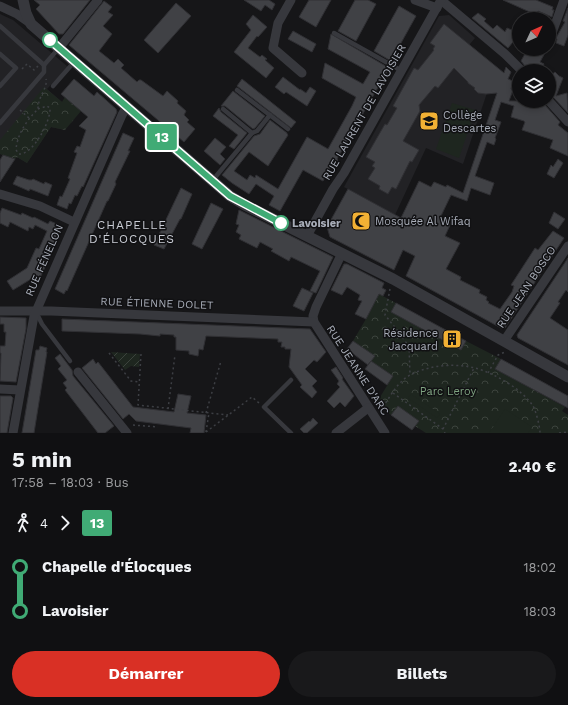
<!DOCTYPE html>
<html lang="fr">
<head>
<meta charset="utf-8">
<style>
	body { margin:0; font-family:"Work Sans",sans-serif; background:#19191b; color:#f1f3f6; height:100vh; display:flex; flex-direction:column; font-size:15px; white-space:nowrap }
	* { box-sizing:border-box; margin:0 }
	p { font-size:13px; color:#9c9d9f }
	.icon { flex:none; width:22px; height:22px; fill:none; stroke:currentColor; stroke-width:2; stroke-linecap:round; stroke-linejoin:round }
	.map { position:relative; height:433px; overflow:hidden }
	.panel { display:flex; flex-direction:column; background:#101012; flex:1 }
	.panel>* { flex:none }
	.badge { padding:0 8px; border-radius:3px; font-size:14px; line-height:26px }
	.needle { width:26px; rotate:46deg }
	.buttons { position:absolute; left:512px; top:12px; display:grid; gap:8px }
	.buttons a { display:grid; place-items:center; width:44px; height:44px; border-radius:50%; background:#101012; box-shadow:0 2px 6px #0003,0 0 0 1px #303032; font-size:20px }
	.map>.badge { position:absolute; translate:-50% -50%; box-shadow:0 0 0 2px #fff }
	.legs { display:flex; align-items:center; gap:6px; height:44px; padding:0 12px; font-size:13px }
	.legs p { margin-inline-start:auto }
	.headline { display:flex; align-items:center; justify-content:space-between; height:68px; padding:0 12px }
	h1 { font-size:22px; font-weight:700; line-height:30px }
	.primary-button { display:flex; gap:8px; margin-top:auto; padding:8px 12px }
	.primary-button a { flex:1; height:46px; border-radius:24px; background:#d93025; color:#fff; font-size:16px; font-weight:700; line-height:46px; text-align:center }
	.primary-button a+a { background:#19191b; color:#f1f3f6 }
	ul { padding:0 12px; list-style:none }
	li { display:flex; align-items:center; gap:14px; height:44px; font-size:15px }
	li i { display:grid; place-items:center; width:6px; height:100%; margin:0 5px; background:currentColor }
	li i::after { content:''; width:10px; height:10px; margin:-5px; border:3px solid; border-radius:50%; background:#101012 }
	li p { margin-inline-start:auto }
	li:first-child i { background:linear-gradient(#0000 50%,currentColor 0) }
	li:last-child i { background:linear-gradient(currentColor 50%,#0000 0) }
	.map>svg:first-child { display:block }
	.built { fill:#222225 }
	.park { fill:url(#park-crowns) }
	.garden { fill:url(#garden-furrows) }
	.pitch { fill:#1e261f }
	.building { fill:#404145; stroke:#303034 }
	.lines { fill:none; stroke-linecap:round; stroke-linejoin:round }
	.path { stroke:#3d3f44; stroke-width:1.5; stroke-dasharray:2 3; stroke-linecap:butt }
	.service { stroke:#37383d; stroke-width:4.5 }
	.minor { stroke:#37383d; stroke-width:9 }
	.tertiary { stroke:#37383d; stroke-width:11 }
	.line-1-casing { stroke:#fff; stroke-width:9 }
	.line-1 { stroke:#40ab75; stroke-width:6 }
	.stop-1-dot { fill:#fff; stroke:#40ab75; stroke-width:2 }
	.labels { text-anchor:middle; stroke-width:3; stroke-linejoin:round; paint-order:stroke }
	.street-label { font-size:11px; fill:#a8adb8; stroke:#111113 }
	.poi-label { font-size:11px; fill:#a8adb8; stroke:#111113; text-anchor:start }
	.stop-label { font-size:11px; font-weight:bold; fill:#a8adb8; stroke:#111113; text-anchor:start }
	.park-label { font-size:11px; fill:#7fa381; stroke:#111113 }
	.neighbourhood-label { font-size:12px; letter-spacing:1px; fill:#c9ccd4; stroke:#111113 }
</style>
</head>
<body>
<div class="map">
<svg width="568" height="433" viewBox="0 0 568 433">
	<defs>
		<pattern id="park-crowns" width="20" height="18" patternUnits="userSpaceOnUse"><rect width="20" height="18" fill="#1e261f"/><path d="M2 6a3 3 0 1 1 6 0M12 15a3 3 0 1 1 6 0" fill="none" stroke="#3c433d"/></pattern>
		<pattern id="garden-furrows" width="10" height="10" patternUnits="userSpaceOnUse"><rect width="10" height="10" fill="#1e261f"/><path d="M-1 1l2-2M0 10L10 0M9 11l2-2" fill="none" stroke="#3c433d"/></pattern>
	</defs>
	<rect width="100%" height="100%" fill="#161618"/>
	<g class="built">
		<path d="M0,14L13,20L68,67L47,89L62,102L65,130L51,127L27,163L17,157L15,159L0,154Z"/>
		<path d="M449,15L475,38L459,57L488,90L463,164L426,148L395,215L344,187L439,16Z"/>
	</g>
	<g class="park">
		<path d="M44,87L62,102L65,97L81,111L65,130L51,127L27,163L17,157L15,159L0,154V140Z"/>
		<path d="M379,294L396,303L391,312L460,350L466,341L501,359L495,369L565,407L562,411L568,415V433H426L415,426L418,421L398,406L391,415L377,402L393,376L371,361L374,356L353,341L366,319Z"/>
	</g>
	<path class="garden" d="M111,352L140,354L139,367L131,366L125,370Z"/>
	<g class="pitch">
		<path d="M452,103L475,110L459,158L436,149Z"/>
		<path d="M411,394L440,414L437,418L408,398Z"/>
		<path d="M505,409L532,427L528,433H489Z"/>
	</g>
	<g class="building">
		<path d="M34,0H90L63,34H59L36,9L40,5Z"/>
		<path d="M244,0H269L275,4L272,10L265,5L261,11Z"/>
		<path d="M309,0H331L316,27L299,17Z"/>
		<path d="M355,0H368L376,4L356,41L338,31Z"/>
		<path d="M503,0H536L553,7L552,10H554L552,17L538,11L537,13L533,12L532,13Z"/>
		<path d="M104,1L112,7L108,12L113,15L103,26L112,34L99,51L114,63L118,59L124,65L121,68L137,82L139,80H141L163,96L167,91L178,101L177,103L186,111L184,115L189,120L187,122L195,129L184,142L69,45Z"/>
		<path d="M176,3L191,16L158,53L144,40Z"/>
		<path d="M399,6L416,16L391,61L374,51Z"/>
		<path d="M568,8V35L564,46L556,43L557,39L556,38L565,22L563,21Z"/>
		<path d="M478,13L486,19L484,21L493,29L497,25L505,32L507,28L519,33V45L513,42L508,48L472,18Z"/>
		<path d="M253,15L267,27L258,37L257,36L248,48L260,57L262,55L267,59L265,60L274,68L266,78L234,52L251,30L246,24Z"/>
		<path d="M444,24L504,73L506,67L511,72L508,79L513,81L511,89L513,90L509,101H534L545,105L560,122L558,125L568,133V156L550,148L553,140L522,130L525,122L524,121L511,117L514,106L501,102L495,120L501,122L495,138L496,139L494,145L487,142L475,176L494,183L490,195L471,188L467,201L451,195L440,218L451,223L445,236L460,243L446,269L461,277L460,280L480,290L479,293L487,297L486,300L489,302L488,303L500,309L512,292L514,286L511,285L535,248L538,250L553,231L564,238L505,328H501L406,276L415,256L403,250L394,270L330,237L327,227L348,189L401,218L419,181L431,187L434,182L446,187L447,185L463,193L497,93L486,94L478,93L474,89L475,88L468,83V82L454,68L438,88L435,86L419,105L420,111L403,141L419,150L412,162L410,161L396,189L392,187L388,194L379,189L380,186L368,179L375,168L372,166L375,162L366,157L385,124L387,125L397,108L393,106L414,68L418,70L434,50L433,49L435,46L430,43Z"/>
		<path d="M293,31L316,44L312,52L288,39Z"/>
		<path d="M331,34L389,68L337,159L338,160L335,166L332,164L323,181L303,170L280,211L269,205L274,196L256,184L249,194L232,183L222,175L254,136L260,134L270,120L287,133V134L288,135L268,166L249,152L234,171L247,180L250,175L255,178L256,175L278,189L307,137L328,149L352,106L356,97L322,78L325,63L363,84L370,72L328,49Z"/>
		<path d="M536,49H547L540,62L544,64L540,71H529L521,61L527,50L534,53Z"/>
		<path d="M555,72L559,76L563,78L556,96L567,93L568,113L553,97L549,95V77Z"/>
		<path d="M283,77L300,90V89L306,93L310,87L316,91L307,106L286,92L284,94L275,87Z"/>
		<path d="M74,79L94,96L97,92L116,109L117,112L83,187L82,186L77,196L75,195L71,204L69,203L67,209L57,205L60,196L62,197L70,179L68,178L77,153L74,152L77,146L80,147L86,130L79,126L88,117L61,94Z"/>
		<path d="M242,79L296,122L291,128L237,86Z"/>
		<path d="M233,91L265,116L255,128L253,129L225,106H221Z"/>
		<path d="M219,108L221,112L247,133L234,149L229,146L238,135L213,116Z"/>
		<path d="M123,133L134,138L128,151H130L115,182L116,184L108,201H107L67,291L66,290L64,294L55,289Z"/>
		<path d="M215,138L226,147L220,154L225,159L220,165L204,151Z"/>
		<path d="M3,155L15,159L0,182V160Z"/>
		<path d="M558,159L563,163L554,178L547,174L551,165L553,167Z"/>
		<path d="M17,176L29,180H32L33,179L44,184L45,182L52,185L48,196L30,189L29,191L13,184Z"/>
		<path d="M181,188L192,194L181,219H180L164,249L154,245Z"/>
		<path d="M211,203L223,209L202,249L192,244Z"/>
		<path d="M2,208L21,215L22,213L33,218L34,217L48,224L50,221L59,225L56,230L59,231L55,240L57,241L40,278L36,277L35,280L31,279L13,290L7,281L27,268L36,248L39,249L47,231L35,225L33,229L29,227L28,231L10,222L8,227L0,223V213Z"/>
		<path d="M239,210L333,257L316,293L310,291L320,271L291,257L289,261L271,251L273,249L260,242L257,248L239,239L241,235L236,232L239,225L236,224Z"/>
		<path d="M554,212L565,219L558,229L549,223Z"/>
		<path d="M568,258V292L566,290L558,302L560,303L550,318L568,330V365L518,338L517,335Z"/>
		<path d="M344,264H347L384,283L382,288L386,290L383,296L379,294L366,319L355,314L362,301L358,300L360,295L347,287L342,295L331,290Z"/>
		<path d="M302,288L313,293L304,311L293,306Z"/>
		<path d="M396,303L466,341L461,350L391,312Z"/>
		<path d="M0,317L26,318V329L16,382L0,381L1,353H0V346H5L6,332H4V324H0Z"/>
		<path d="M62,319L310,329L326,352L317,362L314,360L305,369L317,381L312,386L317,392L312,398L300,387L302,385L289,367L291,349H285V347H281L282,342H278V339L206,336L203,350L199,349L198,356L189,354V351L176,350V337H174V335L160,334V336L140,334L62,331Z"/>
		<path d="M353,341L375,356L368,365L347,349Z"/>
		<path d="M40,346L47,348L46,352H47L34,433H22L36,350H39Z"/>
		<path d="M60,354L72,370L73,376L114,426L105,433H98L65,390L67,388L63,383L67,380L58,369L61,366L55,358Z"/>
		<path d="M93,359L96,364L98,362L133,407L174,412L178,394L191,396L187,413L206,415L204,433H190L191,428L136,421L129,414L123,419L82,368Z"/>
		<path d="M501,359L568,396V408L495,369Z"/>
		<path d="M371,361L393,376L387,385L365,369Z"/>
		<path d="M336,367L343,378L342,379L354,396L345,407L340,402L334,408L327,401L340,387L337,384L339,381L331,370Z"/>
		<path d="M0,396H11L13,398L7,433H0Z"/>
		<path d="M398,406L419,421L412,430L391,415Z"/>
		<path d="M313,418L318,423L307,433H304L300,429L309,421L310,422Z"/>
	</g>
	<g class="lines">
		<g class="path">
			<path d="M22,69L27,64L34,70L38,66"/>
			<path d="M38,109L47,106L50,108C51,121 33,155 19,154L16,150C17,134 27,120 38,109C38,96 48,88 46,79"/>
			<path d="M20,110L29,118"/>
			<path d="M390,289L385,315L401,335L409,347L410,374"/>
			<path d="M109,353L131,381L139,382"/>
			<path d="M141,354L138,405L228,415"/>
			<path d="M488,373L498,355L505,352"/>
			<path d="M393,393L443,429L445,433"/>
			<path d="M168,409L175,355"/>
			<path d="M380,411C390,398 396,382 412,374C431,365 454,363 475,368C494,373 522,389 533,406C536,411 540,427 540,433"/>
			<path d="M206,413L221,361"/>
			<path d="M133,425L158,427"/>
			<path d="M443,429L474,368"/>
			<path d="M206,432L252,397L259,403"/>
			<path d="M206,432L209,413"/>
			<path d="M559,433L568,432"/>
		</g>
		<g class="service">
			<path d="M0,26L44,65"/>
			<path d="M334,33L402,71"/>
			<path d="M0,54L16,68L0,86"/>
			<path d="M53,86L75,61"/>
			<path d="M237,90L288,129"/>
			<path d="M223,109L252,133"/>
			<path d="M0,123L44,72V65L59,48"/>
			<path d="M212,181L252,133L257,131L270,115"/>
			<path d="M36,312L42,324L70,361"/>
			<path d="M291,433L264,407L291,380"/>
		</g>
		<g class="minor">
			<path d="M291,0L278,23L273,48L302,73"/>
			<path d="M415,0L437,8"/>
			<path d="M441,0L505,54L522,71"/>
			<path d="M0,6L17,14L30,23"/>
			<path d="M552,33L564,0"/>
			<path d="M59,48L98,0"/>
			<path d="M549,101L568,122"/>
			<path d="M0,194L40,206L74,222"/>
			<path d="M307,236L333,189L344,173L441,0"/>
			<path d="M342,253L316,307L313,316L314,322L385,433"/>
			<path d="M0,311H51L314,322"/>
			<path d="M504,341L568,246"/>
			<path d="M78,372L127,433"/>
			<path d="M0,389L20,390"/>
			<path d="M13,433L34,316L122,115L127,106"/>
			<path d="M336,433L368,408"/>
		</g>
		<path class="tertiary" d="M23,0L26,13L31,24L230,196L245,205L393,279L568,377"/>
	</g>
	<g class="lines">
		<defs>
			<path id="line-1" d="M50,40L230,196L281,223"/>
		</defs>
		<use href="#line-1" class="line-1-casing"/>
		<use href="#line-1" class="line-1"/>
	</g>
	<defs>
		<symbol id="school-square" viewBox="-11 -11 22 22"><rect x="-9" y="-9" width="18" height="18" rx="4" fill="#f2b134" stroke="#111113"/><path d="M0-5L7-2L0 1L-7-2ZM-4 1L0 2.5L4 1V4Q0 6-4 4Z" fill="#111"/></symbol>
		<symbol id="mosque-square" viewBox="-11 -11 22 22"><rect x="-9" y="-9" width="18" height="18" rx="4" fill="#f2b134" stroke="#111113"/><path d="M3.5-4.9A6 6 0 1 0 3.5 4.9A5 5 0 1 1 3.5-4.9Z" fill="#111"/></symbol>
		<symbol id="building-square" viewBox="-11 -11 22 22"><rect x="-9" y="-9" width="18" height="18" rx="4" fill="#f2b134" stroke="#111113"/><path d="M-4-6H4V6H1V3H-1V6H-4ZM-2.5-4.3h1.7v1.8h-1.7ZM.8-4.3h1.7v1.8H.8ZM-2.5-1h1.7V.8h-1.7ZM.8-1h1.7V.8H.8Z" fill="#111"/></symbol>
	</defs>
	<g fill-rule="evenodd">
		<use href="#school-square" x="418" y="110" width="22" height="22"/>
		<use href="#mosque-square" x="350" y="210" width="22" height="22"/>
		<use href="#building-square" x="441" y="328" width="22" height="22"/>
	</g>
	<g class="stop-1-dot">
		<circle cx="50" cy="40" r="7"/>
		<circle cx="281" cy="223" r="7"/>
	</g>
	<g class="labels">
		<g class="street-label">
			<text transform="translate(364 112) rotate(-60)" y="4">RUE LAURENT DE LAVOISIER</text>
			<text transform="translate(44 260) rotate(-66)" y="4">RUE FÉNELON</text>
			<text transform="translate(526 287) rotate(-56)" y="4">RUE JEAN BOSCO</text>
			<text transform="translate(157 303) rotate(2)" y="4">RUE ÉTIENNE DOLET</text>
			<text transform="translate(358 370) rotate(57)" y="4">RUE JEANNE D'ARC</text>
		</g>
		<g class="poi-label">
			<text x="443" y="119">Collège<tspan x="443" dy="13">Descartes</tspan></text>
			<text x="375" y="225">Mosquée Al Wifaq</text>
			<text x="438" y="337" text-anchor="end">Résidence<tspan x="438" dy="13">Jacquard</tspan></text>
		</g>
		<g class="stop-label">
			<text x="292" y="227">Lavoisier</text>
		</g>
		<g class="park-label">
			<text x="448" y="395">Parc Leroy</text>
		</g>
		<g class="neighbourhood-label">
			<text x="132" y="229">CHAPELLE<tspan x="132" dy="14">D'ÉLOCQUES</tspan></text>
		</g>
	</g>
</svg>
<div class="buttons">
<a><svg class="needle" viewBox="-14 -14 28 28"><path d="M0-13l5 13h-10z" fill="#e53935"/><path d="M0 13l5-13h-10z" fill="#9c9d9f"/></svg></a>
<a><svg class="icon" aria-label="layers" viewBox="0 0 24 24"><path d="M12 4l9 5-9 5-9-5zM3 14l9 5 9-5"/></svg></a>
</div>
<b class="badge" style="left:162px;top:137px;background:#40ab75;color:#fff">13</b>
</div>
<section class="panel">
<div class="headline"><div><h1>5 min</h1><p>17:58 – 18:03 · Bus</p></div><b>2.40 €</b></div>
<div class="legs"><svg class="icon" aria-label="walk" viewBox="0 0 24 24"><circle cx="13" cy="4" r="2"/><path d="M13 8l-2 6 4 7M11 14l-3 7M7 12l3-4h3l4 4"/></svg>4<svg class="icon" aria-label="forward" viewBox="0 0 24 24"><path d="M9 5l7 7-7 7"/></svg><b class="badge" style="background:#40ab75;color:#fff">13</b></div>
<ul>
<li><i style="color:#40ab75"></i><b>Chapelle d'Élocques</b><p>18:02</p></li>
<li><i style="color:#40ab75"></i><b>Lavoisier</b><p>18:03</p></li>
</ul>
<div class="primary-button"><a>Démarrer</a><a>Billets</a></div>
</section>
</body>
</html>
